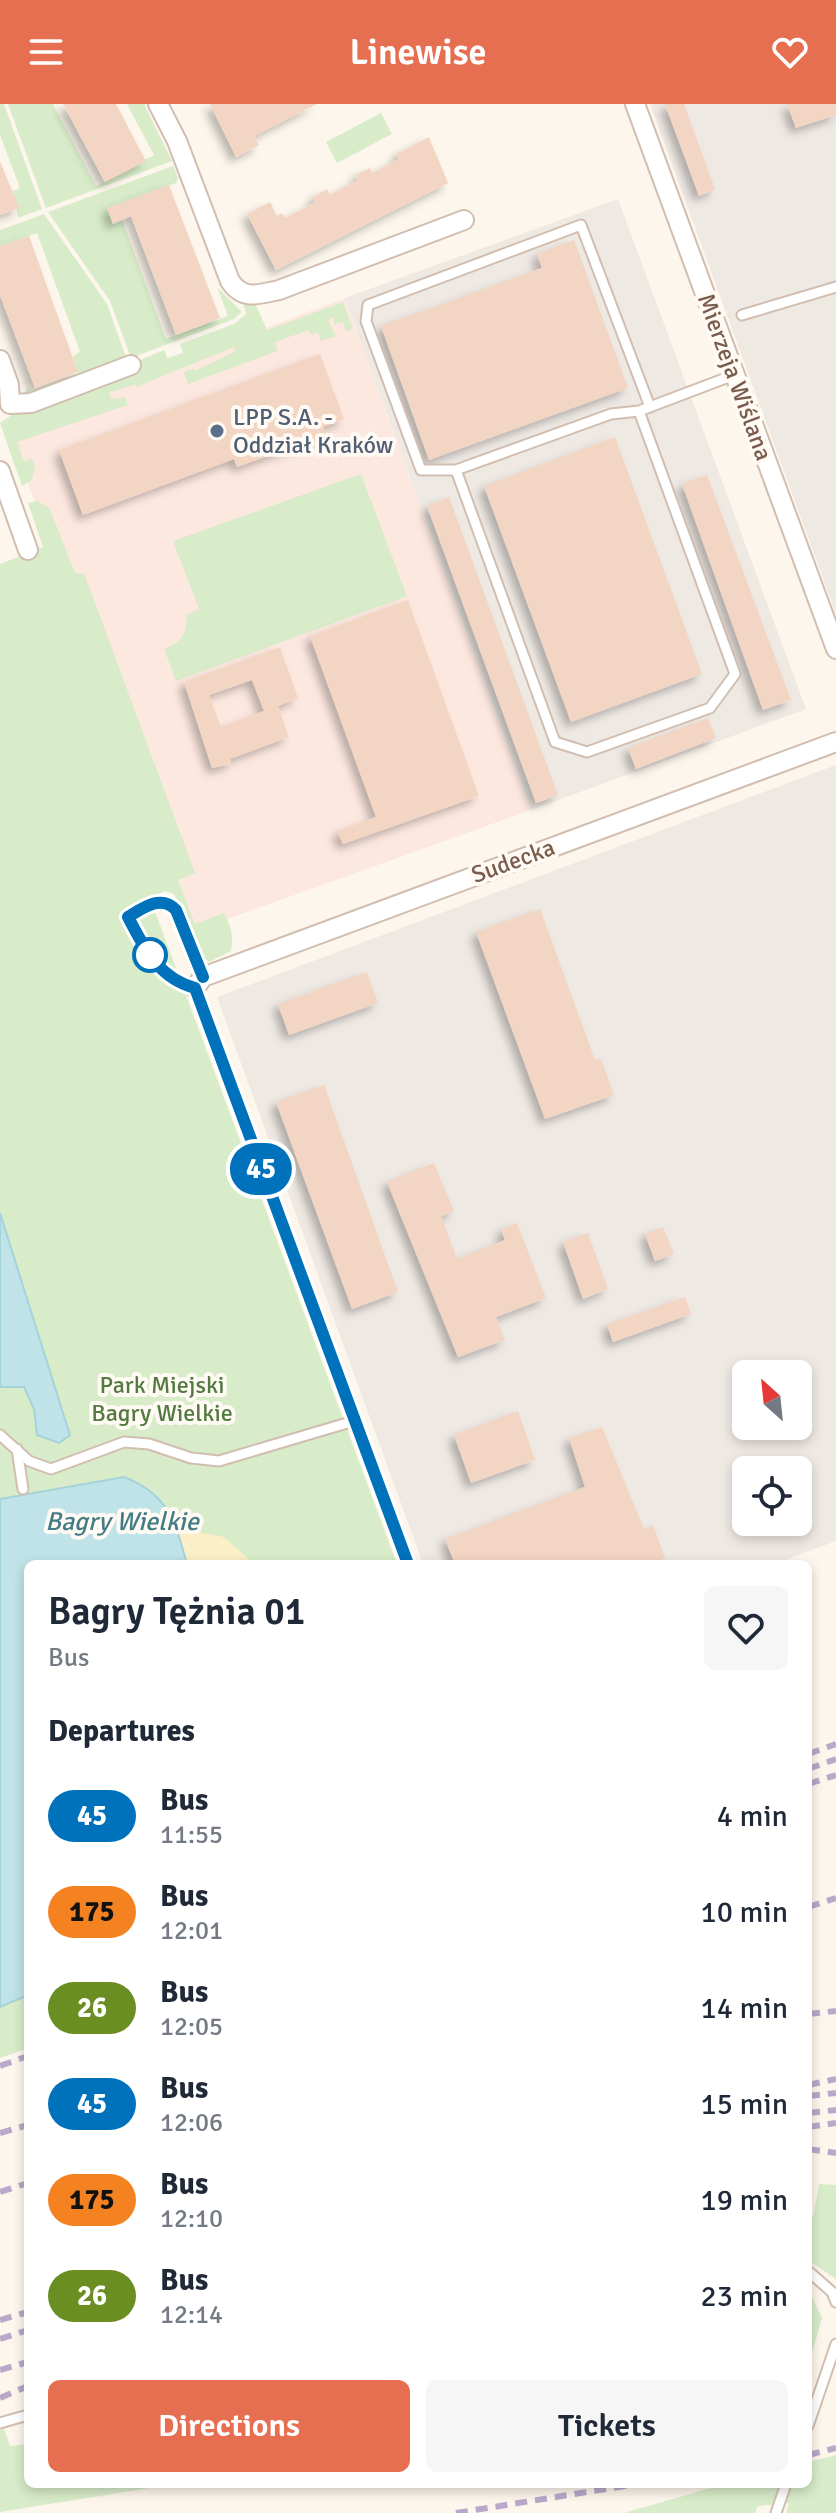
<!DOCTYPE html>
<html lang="en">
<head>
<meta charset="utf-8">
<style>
	body { margin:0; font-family:Signika,sans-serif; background:#f6f6f7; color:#1f2937; height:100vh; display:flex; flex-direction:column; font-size:30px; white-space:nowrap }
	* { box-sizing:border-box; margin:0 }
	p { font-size:26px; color:#747a83 }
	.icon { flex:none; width:44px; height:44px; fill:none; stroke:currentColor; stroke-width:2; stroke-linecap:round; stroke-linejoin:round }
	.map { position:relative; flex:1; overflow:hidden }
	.sheet { position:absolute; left:24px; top:1456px; width:788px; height:928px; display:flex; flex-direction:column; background:#fff; border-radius:12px; box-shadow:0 4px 12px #0003 }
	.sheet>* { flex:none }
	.badge { padding:0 16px; border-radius:26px; font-size:28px; line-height:52px }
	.needle { width:52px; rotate:333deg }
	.controls { position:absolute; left:732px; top:1256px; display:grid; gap:16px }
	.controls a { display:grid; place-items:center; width:80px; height:80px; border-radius:12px; background:#fff; box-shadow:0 4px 12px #0003; font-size:40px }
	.map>.badge { position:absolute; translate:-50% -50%; box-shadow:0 0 0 4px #fff }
	h2 { padding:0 24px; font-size:30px; line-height:72px }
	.round { display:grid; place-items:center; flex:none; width:84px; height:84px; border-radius:12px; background:#f6f6f7 }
	.head { display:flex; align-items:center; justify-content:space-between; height:136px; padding:0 24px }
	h1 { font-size:38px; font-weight:600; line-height:60px }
	.action { display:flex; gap:16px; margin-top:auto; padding:16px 24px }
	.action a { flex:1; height:92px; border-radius:12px; background:#e76f51; color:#fff; font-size:32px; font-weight:600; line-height:92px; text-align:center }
	.action a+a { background:#f6f6f7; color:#1f2937 }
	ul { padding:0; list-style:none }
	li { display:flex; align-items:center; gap:24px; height:96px; padding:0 24px }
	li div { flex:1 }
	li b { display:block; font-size:30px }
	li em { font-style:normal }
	li .badge { min-width:88px; font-weight:700; text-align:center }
	header { display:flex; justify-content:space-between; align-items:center; height:104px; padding:0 24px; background:#e76f51; color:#fff; font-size:36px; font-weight:600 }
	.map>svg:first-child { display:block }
	.commercial { fill:#fde8e0 }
	.industrial { fill:#efe9e4; fill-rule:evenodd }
	.green { fill:#d8ecc9 }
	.sand { fill:#fcefc7 }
	.water { fill:#bfe3e8; stroke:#a5d3da; stroke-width:2 }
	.building { fill:#f3d5c3; fill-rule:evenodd; filter:url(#shadow) }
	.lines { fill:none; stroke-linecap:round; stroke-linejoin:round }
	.service-casing { stroke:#d1beb0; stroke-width:13 }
	.minor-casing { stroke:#d1beb0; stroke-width:22 }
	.service { stroke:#fff; stroke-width:9 }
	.minor { stroke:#fff; stroke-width:18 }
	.rail { stroke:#b9a8c9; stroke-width:6; stroke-dasharray:12 8; stroke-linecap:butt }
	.line-casing { stroke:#fff; stroke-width:18 }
	.line { stroke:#0072bc; stroke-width:12 }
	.service-dot { fill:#5c6f8a; stroke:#fffaf3; stroke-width:3 }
	.stop-dot { fill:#fff; stroke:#0072bc; stroke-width:4 }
	.labels { text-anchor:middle; stroke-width:8; stroke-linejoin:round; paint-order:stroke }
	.street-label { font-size:24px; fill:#7a5c4d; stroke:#fffaf3 }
	.service-label { font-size:24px; fill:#4e5e75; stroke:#fffaf3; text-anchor:start }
	.park-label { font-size:24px; fill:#537a41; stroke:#fffaf3 }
	.water-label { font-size:26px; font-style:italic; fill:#437c86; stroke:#fffaf3 }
</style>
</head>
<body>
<header><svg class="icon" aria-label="menu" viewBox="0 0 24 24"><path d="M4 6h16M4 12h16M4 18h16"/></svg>Linewise<svg class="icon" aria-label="heart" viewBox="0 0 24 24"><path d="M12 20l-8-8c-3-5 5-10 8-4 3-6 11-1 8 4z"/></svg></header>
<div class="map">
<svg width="836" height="2409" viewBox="0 0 836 2409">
	<defs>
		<filter id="shadow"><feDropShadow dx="-5.5" dy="5.5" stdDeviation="4" flood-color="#0004"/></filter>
	</defs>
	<rect width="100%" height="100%" fill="#fdf6ec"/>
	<path class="commercial" d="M345,194L531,706L197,826L6,322Z"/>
	<g class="industrial">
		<path d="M650,0H836V510Z"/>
		<path d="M618,95L806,605L531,706L345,194Z"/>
		<path d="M836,661V1437L774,1460H423L217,893ZM746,1270H798V1322H746ZM746,1366H798V1418H746Z"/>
	</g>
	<g class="green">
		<path d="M0,0H4L42,105L18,114L13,87L20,84L0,31Z"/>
		<path d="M8,0H53L96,82L154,51L127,0H144L172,57L46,104Z"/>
		<path d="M381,9L392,30L337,59L326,38Z"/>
		<path d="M173,62L178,74L176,79L122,99L127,114L122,116L166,235L228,212L217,183L242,208L234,215L131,254L110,197L48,108Z"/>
		<path d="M44,110L107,200L127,256L31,291L25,288L28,284L31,287L78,269L73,252L80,248L37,129L0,142V126Z"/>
		<path d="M243,198L255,199L267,226L343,198L353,225L346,228L343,218L334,221V213L328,216L336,232L321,237L318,229L311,231L309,226L275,238L278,247L188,280L184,268L193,265L195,267L236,247L234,243L136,283L135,280L109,289L111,295L125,293L128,301L17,338L24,357L32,354L35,363L32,376L22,382L0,319L16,308L164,246L167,254L183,249L180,240L234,220L246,210Z"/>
		<path d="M361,370L407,492L176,577L164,545C182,538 188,529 186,511L199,505L173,437Z"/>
		<path d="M38,397L50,405L75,469H84L195,769L178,776L195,820L224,809C231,823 234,832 231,847L209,858L194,845L174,790L165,787L150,794L397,1460H28V1944L0,1954V460L43,443L28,399Z"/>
		<path d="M819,2080L836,2081V2175L808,2156V2113H813Z"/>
		<path d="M808,2184L822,2214L808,2263Z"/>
		<path d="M4,2325L10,2342L28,2340V2380H174L0,2408V2326Z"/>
		<path d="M836,2351V2409H786L789,2399L758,2402L755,2409H624L725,2380H808V2358Z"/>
	</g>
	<path class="sand" d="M177,1425L224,1433L254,1460H187Z"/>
	<g class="water">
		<path d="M0,1109L70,1331L59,1339L37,1331L34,1305L24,1283H0Z"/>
		<path d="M124,1373C168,1390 175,1417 187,1460H28V1891L0,1903V1395Z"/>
	</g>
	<g class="building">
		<path d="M63,0H116L146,57L105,78Z"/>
		<path d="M210,0H317L254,32L259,41L236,53Z"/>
		<path d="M665,0H684L715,85L699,92Z"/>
		<path d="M787,0H836V11L796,24Z"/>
		<path d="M429,33L448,79L276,166L247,110L270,98L277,112L282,109L285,114L316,98L313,93L327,85L330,91L358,76L356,71L370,64L372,69L399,55L396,50Z"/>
		<path d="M0,57L19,104L0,111Z"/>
		<path d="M169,81L220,214L176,231L131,112L113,120L107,104Z"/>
		<path d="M29,132L78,268L35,284L0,191V142Z"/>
		<path d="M574,136L628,284L429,356L381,222L542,164L537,150Z"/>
		<path d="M320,250L344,315L323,323L326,331L237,363L234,355L83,411L59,346Z"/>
		<path d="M615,333L702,570L571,618L484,382Z"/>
		<path d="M707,371L791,596L763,606L682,380Z"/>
		<path d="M449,393L558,691L536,699L427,402Z"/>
		<path d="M408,496L479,692L343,740L337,727L376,713L310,532Z"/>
		<path d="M280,543L298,594L278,602L289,633L230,655L231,660L212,664L184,578ZM252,576L264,607L221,623L209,591Z"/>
		<path d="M708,614L716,634L636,665L628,644Z"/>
		<path d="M540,805L595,956L601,955L614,991L545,1015L476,828Z"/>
		<path d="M367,868L378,899L289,931L278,900Z"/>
		<path d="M324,981L398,1188L352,1205L276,998Z"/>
		<path d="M434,1059L454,1107L441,1112L457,1155L505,1136L501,1125L517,1119L546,1194L496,1213L505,1236L458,1253L387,1078Z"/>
		<path d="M663,1123L674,1150L655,1157L645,1130Z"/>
		<path d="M588,1129L608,1185L583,1195L563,1138Z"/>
		<path d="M685,1193L691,1210L613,1238L607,1220Z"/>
		<path d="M518,1307L535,1356L471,1379L454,1331Z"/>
		<path d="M602,1323L644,1425L653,1421L665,1454L649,1460H455L445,1435L585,1383L569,1334Z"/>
	</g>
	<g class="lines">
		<defs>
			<g id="service">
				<path d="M742,211L836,183"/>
				<path d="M639,307L735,570L710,604L587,648L555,638L456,366L611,310L639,307L734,271"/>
				<path d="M456,366H421L366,217L368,201L581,121L650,303"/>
				<path d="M203,873L176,806C161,790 143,804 128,813C145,845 158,875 195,884L408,1460"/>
				<path d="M0,1331L29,1357L51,1365L124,1338L149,1340L191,1354L219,1357L354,1317"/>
				<path d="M17,1345L23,1385"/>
				<path d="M808,2167L832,2188L836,2198"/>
				<path d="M0,2319L28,2311"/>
				<path d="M808,2322L836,2240"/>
				<path d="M776,2409L786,2380"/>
			</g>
			<g id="minor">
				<path d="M158,0L177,37L230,177C243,197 259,190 279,186L464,116"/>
				<path d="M635,0L836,545"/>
				<path d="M0,256L9,281L10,300L31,299L131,261"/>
				<path d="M0,367L28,446"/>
				<path d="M195,884L203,873L836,638"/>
			</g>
		</defs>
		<use href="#service" class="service-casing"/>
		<use href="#minor" class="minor-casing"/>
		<use href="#service" class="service"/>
		<use href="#minor" class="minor"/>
		<g class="rail">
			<path d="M808,1650L836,1640"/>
			<path d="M808,1665L836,1655"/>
			<path d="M808,1680L836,1671"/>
			<path d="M808,1803L836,1794"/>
			<path d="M808,1910L836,1907"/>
			<path d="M0,1962L28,1952"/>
			<path d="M808,1981L836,1975"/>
			<path d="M808,1992L836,1989"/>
			<path d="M808,2009L836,2006"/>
			<path d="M808,2023L836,2019"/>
			<path d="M0,2029L28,2021"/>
			<path d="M808,2045L836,2049"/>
			<path d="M0,2088L28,2079"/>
			<path d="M0,2216L28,2208"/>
			<path d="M0,2235L28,2226"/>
			<path d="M0,2266L28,2258"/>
			<path d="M0,2294L28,2282"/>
			<path d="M808,2351L836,2344"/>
			<path d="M456,2409L637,2380"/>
		</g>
	</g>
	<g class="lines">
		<defs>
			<path id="line" d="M203,873L176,806C161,790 143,804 128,813C145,845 158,874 195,884L408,1460"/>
		</defs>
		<use href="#line" class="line-casing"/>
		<use href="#line" class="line"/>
	</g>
	<circle class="service-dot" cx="217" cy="327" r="8"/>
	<circle class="stop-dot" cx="150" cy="851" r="16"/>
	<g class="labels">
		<g class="street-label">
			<text transform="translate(735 273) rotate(70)" y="8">Mierzeja Wiślana</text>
			<text transform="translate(513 757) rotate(-20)" y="8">Sudecka</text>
		</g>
		<g class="service-label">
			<text x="233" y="321">LPP S.A. -<tspan x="233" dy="28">Oddział Kraków</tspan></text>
		</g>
		<g class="park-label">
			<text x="162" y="1289">Park Miejski<tspan x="162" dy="28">Bagry Wielkie</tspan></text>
		</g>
		<g class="water-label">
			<text x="122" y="1426">Bagry Wielkie</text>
		</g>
	</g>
</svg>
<div class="controls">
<a><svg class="needle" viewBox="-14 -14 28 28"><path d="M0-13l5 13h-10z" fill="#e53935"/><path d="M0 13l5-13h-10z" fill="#747a83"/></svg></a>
<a><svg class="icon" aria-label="locate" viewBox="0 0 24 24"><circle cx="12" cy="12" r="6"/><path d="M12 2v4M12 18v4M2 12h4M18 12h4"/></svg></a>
</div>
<b class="badge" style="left:261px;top:1065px;background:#0072bc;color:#fff">45</b>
<section class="sheet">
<div class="head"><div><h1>Bagry Tężnia 01</h1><p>Bus</p></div><a class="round"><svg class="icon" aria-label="heart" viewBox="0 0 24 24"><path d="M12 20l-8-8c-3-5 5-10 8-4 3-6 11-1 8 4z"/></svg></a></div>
<h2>Departures</h2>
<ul>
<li><span class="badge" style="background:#0072bc;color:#fff">45</span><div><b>Bus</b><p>11:55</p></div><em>4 min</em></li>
<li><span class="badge" style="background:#f58220;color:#111">175</span><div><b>Bus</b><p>12:01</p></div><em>10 min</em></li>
<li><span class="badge" style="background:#6b8e23;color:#fff">26</span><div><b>Bus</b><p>12:05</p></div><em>14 min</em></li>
<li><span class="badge" style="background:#0072bc;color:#fff">45</span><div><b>Bus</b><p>12:06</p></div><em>15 min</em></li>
<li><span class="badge" style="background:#f58220;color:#111">175</span><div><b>Bus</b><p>12:10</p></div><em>19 min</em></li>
<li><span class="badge" style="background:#6b8e23;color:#fff">26</span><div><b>Bus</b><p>12:14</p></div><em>23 min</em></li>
</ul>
<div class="action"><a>Directions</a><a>Tickets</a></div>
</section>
</div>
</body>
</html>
